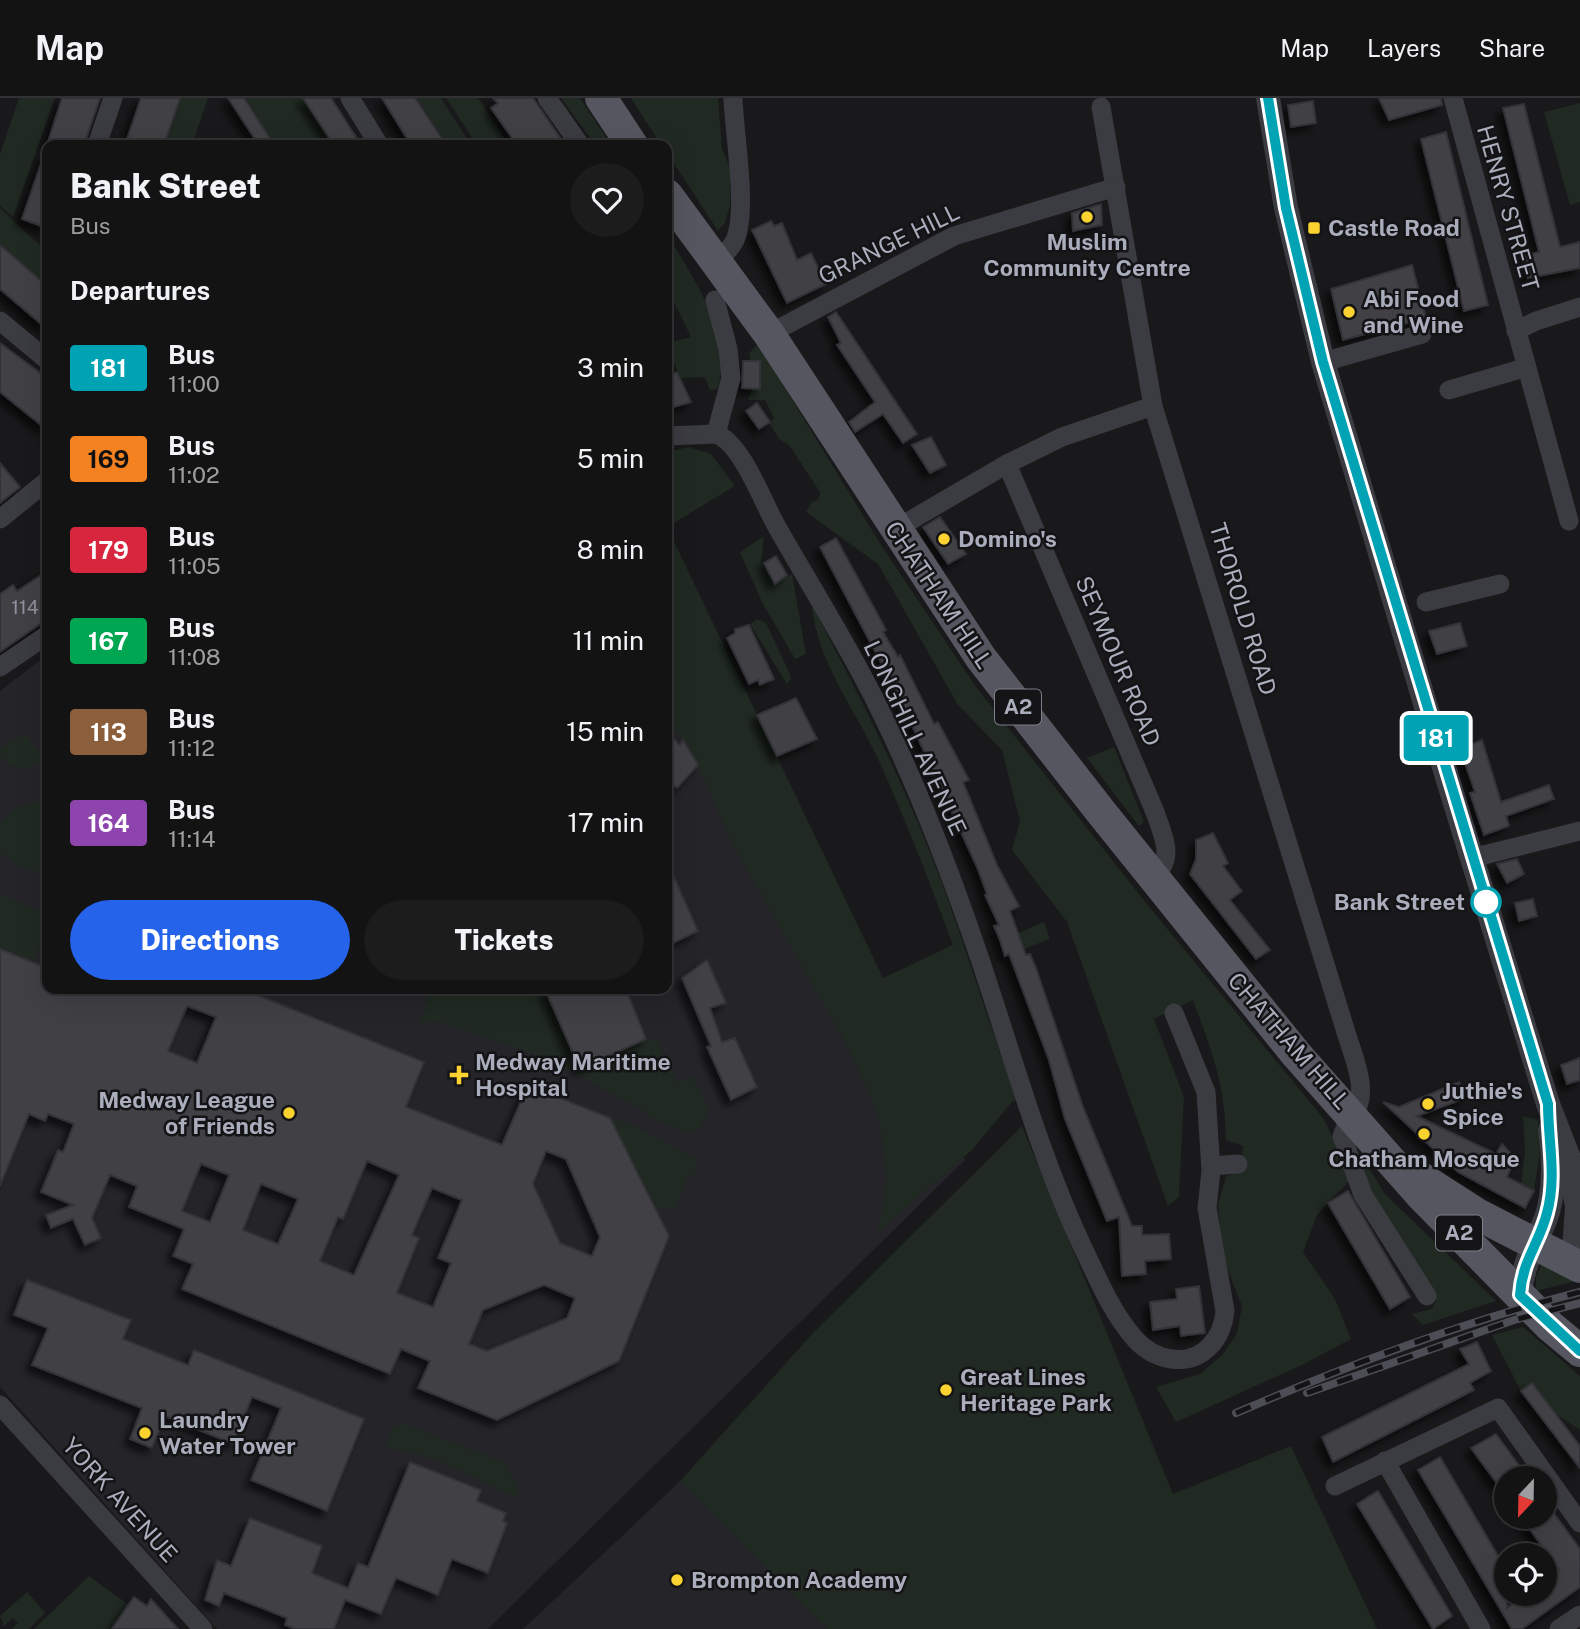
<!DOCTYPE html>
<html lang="en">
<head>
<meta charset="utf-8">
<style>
	body { margin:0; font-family:"Public Sans",sans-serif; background:#1c1c1d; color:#f1f3f6; height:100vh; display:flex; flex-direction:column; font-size:26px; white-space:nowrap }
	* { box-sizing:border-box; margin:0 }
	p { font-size:23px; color:#9d9ea0 }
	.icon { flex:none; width:38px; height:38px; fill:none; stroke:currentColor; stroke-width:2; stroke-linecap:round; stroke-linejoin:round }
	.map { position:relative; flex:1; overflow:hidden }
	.details { position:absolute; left:42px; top:42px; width:630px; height:854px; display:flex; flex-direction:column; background:#131314; border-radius:14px; box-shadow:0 7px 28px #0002,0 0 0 2px #323234 }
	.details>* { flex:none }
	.badge { padding:0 14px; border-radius:5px; font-size:24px; line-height:46px }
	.needle { width:46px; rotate:202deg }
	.tools { position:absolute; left:1494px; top:1368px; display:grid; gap:14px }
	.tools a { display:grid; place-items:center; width:63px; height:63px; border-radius:50%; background:#131314; box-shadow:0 7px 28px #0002,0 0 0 2px #323234; font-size:35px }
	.map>.badge { position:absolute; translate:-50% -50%; box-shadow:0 0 0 4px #fff }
	h2 { padding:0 28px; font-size:26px; line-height:63px }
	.round { display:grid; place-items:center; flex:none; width:74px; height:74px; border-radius:37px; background:#1c1c1d }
	.summary { display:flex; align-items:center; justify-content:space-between; height:119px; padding:0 28px }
	h1 { font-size:33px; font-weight:800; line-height:52px }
	.cta { display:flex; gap:14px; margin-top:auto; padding:14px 28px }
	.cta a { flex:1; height:80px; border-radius:42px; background:#2563eb; color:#fff; font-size:28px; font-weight:800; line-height:80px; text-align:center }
	.cta a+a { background:#1c1c1d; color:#f1f3f6 }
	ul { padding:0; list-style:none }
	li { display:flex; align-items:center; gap:21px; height:91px; padding:0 28px }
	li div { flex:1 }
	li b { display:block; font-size:26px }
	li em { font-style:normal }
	li .badge { min-width:77px; font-weight:700; text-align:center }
	header { display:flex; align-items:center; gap:42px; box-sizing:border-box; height:98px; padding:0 35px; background:#131314; border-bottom:2px solid #323234 }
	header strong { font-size:33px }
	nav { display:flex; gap:38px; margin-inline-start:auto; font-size:24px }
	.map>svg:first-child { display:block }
	.built { fill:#252428 }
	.green { fill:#202922 }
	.building { fill:#404045; stroke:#333237; stroke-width:2; fill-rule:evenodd; filter:url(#shadow) }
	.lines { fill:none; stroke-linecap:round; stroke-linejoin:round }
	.minor { stroke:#3b3b42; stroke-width:19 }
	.tertiary { stroke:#3b3b42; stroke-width:24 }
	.primary { stroke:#55565f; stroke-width:32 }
	.rail-casing { stroke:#4c4d55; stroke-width:8 }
	.rail { stroke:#141316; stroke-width:5; stroke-dasharray:16; stroke-linecap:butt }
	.line-casing { stroke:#fff; stroke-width:16 }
	.line { stroke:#00a3b4; stroke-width:10 }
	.poi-dot { fill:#fad331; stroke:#141316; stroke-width:2.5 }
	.stop-dot { fill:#fff; stroke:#00a3b4; stroke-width:3.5 }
	.labels { text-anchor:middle; stroke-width:5; stroke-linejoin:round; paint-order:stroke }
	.number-label { font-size:19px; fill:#90929e }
	.shield { fill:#141316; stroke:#7d7f8a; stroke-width:2 }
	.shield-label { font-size:21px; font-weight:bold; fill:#aaadbb }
	.street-label { font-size:23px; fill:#aaadbb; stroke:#141316 }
	.poi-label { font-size:23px; font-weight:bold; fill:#aaadbb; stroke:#141316; text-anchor:start }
	.stop-label { font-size:23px; font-weight:bold; fill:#aaadbb; stroke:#141316; text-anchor:end }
</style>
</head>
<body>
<header>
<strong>Map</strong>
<nav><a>Map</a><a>Layers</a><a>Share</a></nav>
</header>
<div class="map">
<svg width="1580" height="1531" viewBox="0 0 1580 1531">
	<defs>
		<filter id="shadow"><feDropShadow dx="-6" dy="6" stdDeviation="3.5" flood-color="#0009"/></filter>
	</defs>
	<rect width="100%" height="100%" fill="#19191b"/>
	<g class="built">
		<path d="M667,514L809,783L965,1062L488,1531H217L0,1289V593L47,557V891H667Z"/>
		<path d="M680,1383L827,1531H523L619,1441Z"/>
	</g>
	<g class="green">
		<path d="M19,0H55L13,119L0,108V56Z"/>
		<path d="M180,0H208L192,47H165Z"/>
		<path d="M245,0H303L334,47H275Z"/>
		<path d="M416,0H441L471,47H447Z"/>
		<path d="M446,0H478L509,47H477Z"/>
		<path d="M561,0H580L611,47H595Z"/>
		<path d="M631,0H718L722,51L730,70V107L725,125L718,133L667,55V47H661Z"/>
		<path d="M1580,5V104L1570,107L1544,14Z"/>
		<path d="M0,110L47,154V187L0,148Z"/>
		<path d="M667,136C693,179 733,237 718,290L710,293L705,279L681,280L667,249V245L691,239L667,190Z"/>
		<path d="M758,246L883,450L976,589L1146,805L1324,1021L1352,1080L1317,1117L1303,1154L1335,1201L1351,1241L1302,1267L1176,1324L1156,1289L1200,1276L1224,1255L1237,1235L1242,1208L1222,1157L1218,1106L1226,1079L1241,1072L1243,1048L1226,1042C1225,986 1212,954 1193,902L1154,921L1184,999L1179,1099L1168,1108L1067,824L1012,752L1020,723L1002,652L958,607L878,466L806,414L812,404L819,401L820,394L789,347L779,341L770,326L774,320L765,302H748L754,283L749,255Z"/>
		<path d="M689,349L711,356L735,388L667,429L883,880L953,847C930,785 906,723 879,663C856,613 816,562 812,507C861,601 910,696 946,796C970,864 992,934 1017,1002L1012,1004L972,1052L878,1134L887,1080L878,1016L846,945L733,747L694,658L667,619V526L671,522L667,514V354Z"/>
		<path d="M764,438L761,464L775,485L792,476L806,556L795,561L762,504L740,454Z"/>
		<path d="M757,521L766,525L790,576L791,581L787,586L750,526Z"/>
		<path d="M25,635L44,661L26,672L9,667L0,658V651Z"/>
		<path d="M1114,649L1144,724L1139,728L1087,660Z"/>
		<path d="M36,704L47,706V778L18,767L0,755V725L15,710Z"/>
		<path d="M0,796L47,817V833L34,863L0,849Z"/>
		<path d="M1044,824L1050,841L1024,851L1018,835Z"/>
		<path d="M432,891H545L580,971L646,941H657L677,985L692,978L709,1010L701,1029L688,1035L647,1018L642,1011L538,957L436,923L419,927Z"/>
		<path d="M1523,1018L1538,1022L1540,1054L1534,1093L1521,1086L1525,1054Z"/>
		<path d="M610,1020L631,1026L696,1060V1075L688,1079L675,1110L657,1111Z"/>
		<path d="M1022,1028L1173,1396L1291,1348L1377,1531H827L680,1383L813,1235Z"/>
		<path d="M1360,1055L1385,1096L1496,1203L1423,1227L1412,1216L1432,1211L1436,1202L1360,1075Z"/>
		<path d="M1543,1162L1580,1182L1536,1193V1180Z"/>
		<path d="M1523,1229L1580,1278V1332L1521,1293L1492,1237Z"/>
		<path d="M402,1325L504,1364L517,1386L519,1398C507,1398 496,1389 485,1384C454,1369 418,1352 385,1350L393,1330Z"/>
		<path d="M89,1478L130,1508L112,1531H34Z"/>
		<path d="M27,1494L45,1515L29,1531H12L18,1525L13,1520L4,1528L0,1518Z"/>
	</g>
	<g class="building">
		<path d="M62,0H100L84,47H47Z"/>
		<path d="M141,0H180L164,47H125Z"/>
		<path d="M228,0H244L274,47H259Z"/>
		<path d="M303,0H331L361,47H334Z"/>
		<path d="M382,0H415L446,47H411Z"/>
		<path d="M493,0H533L565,47H517L491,10L498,5Z"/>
		<path d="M1379,0H1441L1442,7L1389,22Z"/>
		<path d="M1313,3L1316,25L1291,29L1288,7Z"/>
		<path d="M1524,6L1560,149L1580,144V170L1528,180L1522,158L1539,154L1503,10Z"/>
		<path d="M1446,34L1488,207L1464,213L1421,41Z"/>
		<path d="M45,54H47V130L22,121Z"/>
		<path d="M1101,106L1102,127L1073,133L1072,115Z"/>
		<path d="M771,123L774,128L782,125L797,162L811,155L826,186L787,205L752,132Z"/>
		<path d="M0,147L47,188V231L0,191Z"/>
		<path d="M1412,167L1426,220L1343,242L1331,191Z"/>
		<path d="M836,214L917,336L903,345L883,316L855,334L849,324L875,304L837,247L841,245L828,219Z"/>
		<path d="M0,245L47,280V332L0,294Z"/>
		<path d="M743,263H760V291L742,290Z"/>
		<path d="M677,274L691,304L667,311V279Z"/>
		<path d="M757,305L770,324L759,331L746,313Z"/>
		<path d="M931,339L946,367L930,375L912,347Z"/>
		<path d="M0,365L20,389L0,405Z"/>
		<path d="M940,419L966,456L948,466L923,429Z"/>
		<path d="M836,440L886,532L883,534L898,559L900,557L934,626L938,624L969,682L963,684L997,767L1019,808L1010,813L1026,857L1030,856L1036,870L1083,1009L1132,1128H1142V1137L1169,1136L1171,1161L1145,1163L1146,1176L1122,1178L1119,1119L1107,1123L1065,1021L1049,962L1009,856L1005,858L1000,842L994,828L999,827L985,797L987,796L977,769L899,599L820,449Z"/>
		<path d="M776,458L787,477L775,486L764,465Z"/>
		<path d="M47,473V521L0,554V496L13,487L17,493Z"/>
		<path d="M1460,525L1467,548L1437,556L1429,533Z"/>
		<path d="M749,527L774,581L760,587L758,582L749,586L727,540L735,535V531Z"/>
		<path d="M796,600L817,641L777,658L757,617Z"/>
		<path d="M667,634L680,647L683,642L698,667L677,690L667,682Z"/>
		<path d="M1482,642L1501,704L1549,687L1554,701L1506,718L1509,728L1484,737L1470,695L1475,694L1460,651Z"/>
		<path d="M1213,735L1228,765L1223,768L1242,793L1230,802L1270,852L1256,861L1190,776L1196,761V742Z"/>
		<path d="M1517,761L1524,776L1507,785L1497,766Z"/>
		<path d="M667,763L698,833L667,848Z"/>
		<path d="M1533,801L1537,818L1519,823L1515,805Z"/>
		<path d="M0,851L47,870V891H242L424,964L406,1009L502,1047L528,987L610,1020L669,1138L619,1263L497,1322L418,1290L430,1263L401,1251L390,1276L182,1191L193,1166L173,1158L184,1131L129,1109L137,1088L110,1077L92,1120L101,1140L85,1147L73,1121L51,1130L46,1117L73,1107L41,1094L58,1052L63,1054L74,1026L48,1016L45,1023L29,1016L0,1088ZM187,908L216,919L197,965L168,953ZM546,1053L566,1061L600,1139L592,1158L560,1145L533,1086ZM367,1063L399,1077L354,1177L320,1163L338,1119L343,1121ZM201,1066L229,1077L210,1124L182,1113ZM261,1086L298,1101L278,1146L243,1132ZM432,1090L462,1102L438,1160L451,1165L433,1209L397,1195L419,1140L412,1137ZM544,1187L575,1200L567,1220L487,1253L469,1246L483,1212Z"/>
		<path d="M707,862L726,905L710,910L722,944L735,940L757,989L731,1002L707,949L711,948L682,880Z"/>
		<path d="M545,891H626L646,941L580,971Z"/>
		<path d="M1580,960V982L1567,986L1561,967Z"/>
		<path d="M1459,984L1466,1000L1417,1018L1496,1056L1502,1046L1515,1060L1507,1079L1534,1093L1525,1110L1458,1074L1383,1004L1399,1009Z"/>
		<path d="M1348,1093L1410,1199L1390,1211L1328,1105Z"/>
		<path d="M27,1182L131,1222L123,1241L188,1267L194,1252L364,1321L327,1413L251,1382L281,1310L252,1299L233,1346L165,1318L152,1350L130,1341L142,1310L32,1267L48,1230L14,1217Z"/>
		<path d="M1199,1188L1205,1235L1181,1238L1180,1228L1153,1232L1150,1204L1177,1201L1176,1191Z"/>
		<path d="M1477,1244L1491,1273L1470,1285L1474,1292L1333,1364L1322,1339L1469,1266L1460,1251Z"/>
		<path d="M1532,1285L1580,1348V1370L1521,1293Z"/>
		<path d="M1496,1336L1529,1381H1507V1399L1471,1350Z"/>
		<path d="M1440,1359L1507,1473V1510L1526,1496H1545V1482L1559,1472L1521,1419H1545V1403L1580,1451V1489L1522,1531H1512L1418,1372Z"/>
		<path d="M410,1364L481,1392L477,1403L506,1415L503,1423L507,1425L488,1475L452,1461L438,1497L396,1480L381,1516L345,1502L334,1531H295L285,1527L287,1520L224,1495L219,1508L205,1502L217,1462L231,1468L250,1420L322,1448L312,1475L348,1490L358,1465L368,1469Z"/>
		<path d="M1378,1393L1452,1518L1433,1531L1357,1406Z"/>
		<path d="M134,1499L147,1508L151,1501L178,1531H112Z"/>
	</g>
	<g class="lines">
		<g class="minor">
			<path d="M350,0L379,47"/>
			<path d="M547,0L580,47"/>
			<path d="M1453,0L1569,423"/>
			<path d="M1101,9L1153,308L1345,931C1352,956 1372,997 1352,1017"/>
			<path d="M97,47L113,0"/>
			<path d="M717,162C724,156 731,151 735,142C748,112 734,35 733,0"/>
			<path d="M715,202L728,251L731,280L716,336C742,345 763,405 777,429C805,478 835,527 862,577C906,659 941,749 972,838C1009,943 1036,1051 1084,1152C1099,1183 1112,1215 1135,1241C1154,1262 1188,1271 1210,1248C1219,1239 1224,1225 1225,1213L1207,1110L1211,1073L1206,994L1174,915"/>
			<path d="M0,223L47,262"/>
			<path d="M1516,233L1536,223L1580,209"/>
			<path d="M769,236L954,138L1116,89"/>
			<path d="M1323,264L1422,236"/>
			<path d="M1449,292L1524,270"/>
			<path d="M667,338L716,336"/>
			<path d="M1007,366L1155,714C1163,738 1176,760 1153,779"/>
			<path d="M0,421L47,383"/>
			<path d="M894,432L1007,366L1062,339L1153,308"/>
			<path d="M1426,504L1500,486"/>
			<path d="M0,569L47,537"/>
			<path d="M1472,760L1580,733"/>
			<path d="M1351,1016L1342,1038L1363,1097L1427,1198"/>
			<path d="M1211,1068L1238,1066"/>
			<path d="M0,1307L203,1531"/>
			<path d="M1385,1363L1481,1531"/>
			<path d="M1335,1388L1498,1310L1580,1425"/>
			<path d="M1559,1531L1580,1517"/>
		</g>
		<g class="tertiary">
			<path d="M1268,0L1286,110L1323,264L1450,689L1548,1006L1569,1060L1577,1109L1573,1165"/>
			<path d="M1520,1197C1522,1167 1535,1147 1546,1120C1555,1095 1554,1058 1550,1032"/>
		</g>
		<g class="primary">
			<path d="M601,0L632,47"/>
			<path d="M667,97L769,236L981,560L1101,714L1296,956L1421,1097L1550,1228L1580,1253"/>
			<path d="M1421,1080L1477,1116L1580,1169"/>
		</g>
		<defs>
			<g id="rail">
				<path d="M1307,1295L1514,1222L1580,1205"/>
				<path d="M1236,1315C1348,1267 1462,1224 1580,1194"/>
			</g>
		</defs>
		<use href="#rail" class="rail-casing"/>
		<use href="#rail" class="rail"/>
	</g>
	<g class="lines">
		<defs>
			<path id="line" d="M1268,0L1286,110L1323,264L1548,1006C1548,1042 1557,1079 1547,1115C1539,1146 1522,1163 1520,1197L1580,1253"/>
		</defs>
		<use href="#line" class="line-casing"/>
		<use href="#line" class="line"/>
	</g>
	<g class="poi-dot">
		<circle cx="1087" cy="119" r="7"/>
		<rect x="1307" y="123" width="14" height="14" rx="3.5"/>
		<circle cx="1349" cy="214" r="7"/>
		<circle cx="944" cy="441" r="7"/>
		<path d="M455.5 966.5h7v7h7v7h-7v7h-7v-7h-7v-7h7z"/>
		<circle cx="1428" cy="1006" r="7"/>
		<circle cx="289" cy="1015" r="7"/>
		<circle cx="1424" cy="1036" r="7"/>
		<circle cx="946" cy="1292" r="7"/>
		<circle cx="145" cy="1335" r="7"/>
		<circle cx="677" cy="1482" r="7"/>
	</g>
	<circle class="stop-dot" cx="1486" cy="804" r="14"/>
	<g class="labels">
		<g class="number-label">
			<text x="25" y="516">114</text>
		</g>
		<g class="shield">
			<rect x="995" y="591.5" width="46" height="35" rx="5"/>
			<rect x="1436" y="1117.5" width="46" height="35" rx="5"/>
		</g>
		<g class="shield-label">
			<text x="1018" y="616">A2</text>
			<text x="1459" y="1142">A2</text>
		</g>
		<g class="street-label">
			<text transform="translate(1508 110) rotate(74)" y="8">HENRY STREET</text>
			<text transform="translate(889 146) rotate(-26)" y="8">GRANGE HILL</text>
			<text transform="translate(939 497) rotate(56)" y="8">CHATHAM HILL</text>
			<text transform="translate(1243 511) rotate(73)" y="8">THOROLD ROAD</text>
			<text transform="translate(1118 563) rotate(67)" y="8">SEYMOUR ROAD</text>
			<text transform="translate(915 640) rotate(65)" y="8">LONGHILL AVENUE</text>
			<text transform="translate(1289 943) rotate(49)" y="8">CHATHAM HILL</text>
			<text transform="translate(120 1402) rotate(48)" y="8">YORK AVENUE</text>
		</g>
		<g class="poi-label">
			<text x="1328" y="138">Castle Road</text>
			<text x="1087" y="152" text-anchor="middle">Muslim<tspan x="1087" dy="26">Community Centre</tspan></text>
			<text x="1363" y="209">Abi Food<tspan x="1363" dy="26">and Wine</tspan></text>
			<text x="958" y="449">Domino's</text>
			<text x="475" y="972">Medway Maritime<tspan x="475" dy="26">Hospital</tspan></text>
			<text x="1442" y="1001">Juthie's<tspan x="1442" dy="26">Spice</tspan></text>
			<text x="275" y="1010" text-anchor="end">Medway League<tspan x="275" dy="26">of Friends</tspan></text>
			<text x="1424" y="1069" text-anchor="middle">Chatham Mosque</text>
			<text x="960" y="1287">Great Lines<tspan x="960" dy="26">Heritage Park</tspan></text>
			<text x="159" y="1330">Laundry<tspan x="159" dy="26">Water Tower</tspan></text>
			<text x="691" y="1490">Brompton Academy</text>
		</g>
		<g class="stop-label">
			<text x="1465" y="812">Bank Street</text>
		</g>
	</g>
</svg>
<div class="tools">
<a><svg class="needle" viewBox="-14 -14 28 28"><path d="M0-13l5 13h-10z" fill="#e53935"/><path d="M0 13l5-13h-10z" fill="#9d9ea0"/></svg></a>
<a><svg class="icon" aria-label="locate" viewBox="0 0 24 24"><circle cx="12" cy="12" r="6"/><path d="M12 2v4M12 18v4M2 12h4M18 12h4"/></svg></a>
</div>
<b class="badge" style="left:1436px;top:640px;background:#00a3b4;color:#fff">181</b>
<section class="details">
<div class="summary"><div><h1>Bank Street</h1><p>Bus</p></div><a class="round"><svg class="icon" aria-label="heart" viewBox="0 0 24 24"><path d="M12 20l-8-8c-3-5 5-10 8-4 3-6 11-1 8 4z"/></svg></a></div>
<h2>Departures</h2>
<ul>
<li><span class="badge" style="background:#00a3b4;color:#fff">181</span><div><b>Bus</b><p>11:00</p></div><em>3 min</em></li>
<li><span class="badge" style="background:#f58220;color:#111">169</span><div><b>Bus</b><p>11:02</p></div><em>5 min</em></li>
<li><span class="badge" style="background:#d7263d;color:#fff">179</span><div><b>Bus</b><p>11:05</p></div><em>8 min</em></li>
<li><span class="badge" style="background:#00a651;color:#fff">167</span><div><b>Bus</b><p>11:08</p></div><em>11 min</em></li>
<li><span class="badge" style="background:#8b5e3c;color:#fff">113</span><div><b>Bus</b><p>11:12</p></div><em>15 min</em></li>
<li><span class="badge" style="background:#8e44ad;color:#fff">164</span><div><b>Bus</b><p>11:14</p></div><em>17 min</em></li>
</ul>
<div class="cta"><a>Directions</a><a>Tickets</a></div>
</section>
</div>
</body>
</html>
